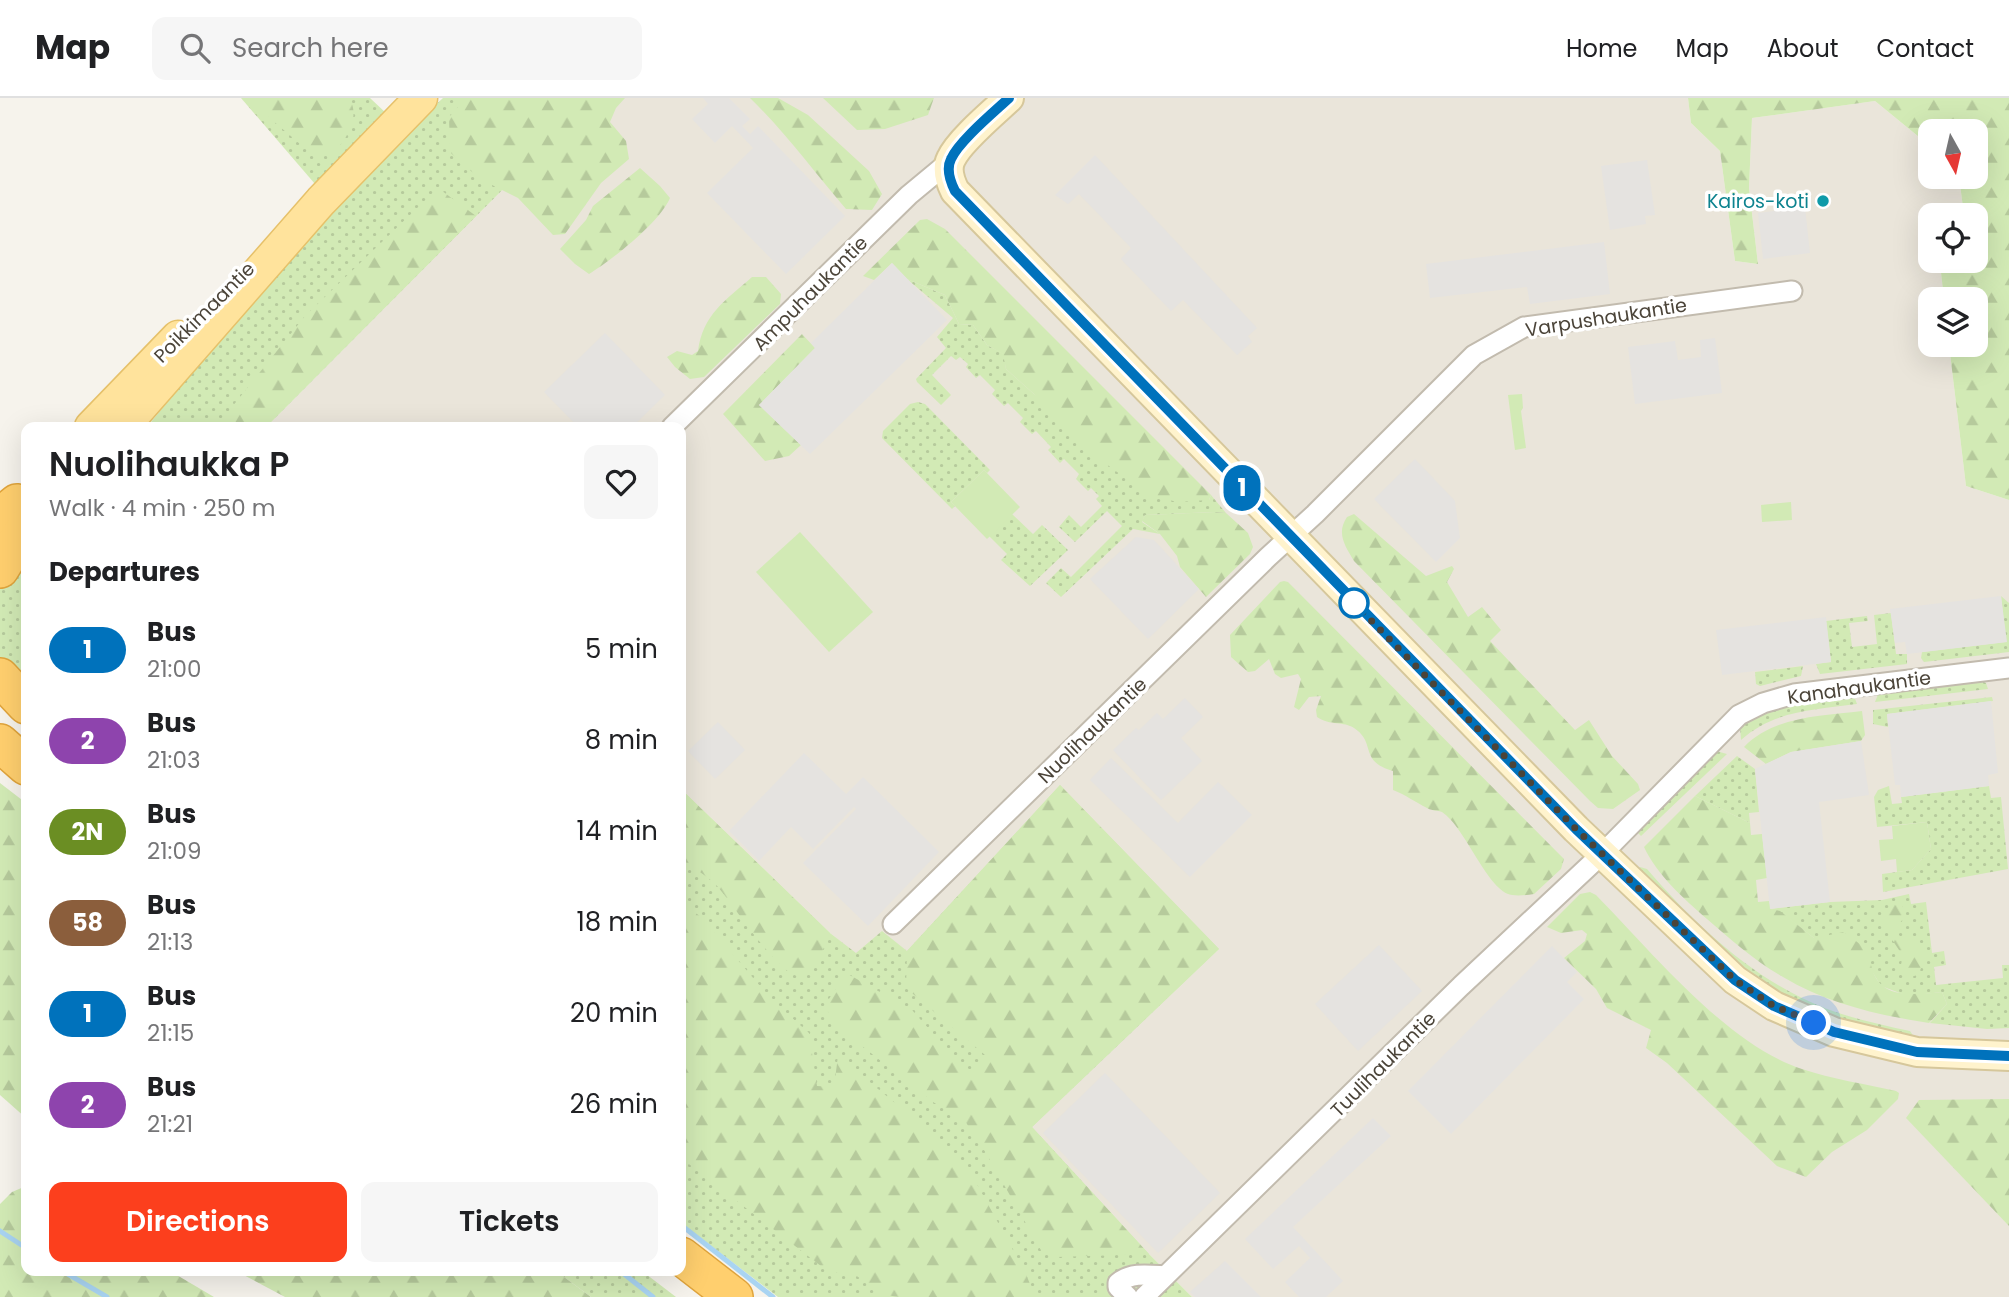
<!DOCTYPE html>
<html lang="en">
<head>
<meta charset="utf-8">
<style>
	body { margin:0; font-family:Poppins,sans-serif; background:#f6f6f6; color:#202124; height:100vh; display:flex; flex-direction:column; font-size:26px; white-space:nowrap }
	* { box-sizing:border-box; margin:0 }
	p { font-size:23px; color:#757577 }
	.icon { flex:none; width:38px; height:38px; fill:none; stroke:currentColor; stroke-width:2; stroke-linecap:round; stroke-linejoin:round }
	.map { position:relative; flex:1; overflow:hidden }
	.drawer { position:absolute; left:21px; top:324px; width:665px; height:854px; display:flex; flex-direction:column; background:#fff; border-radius:14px; box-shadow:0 7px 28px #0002 }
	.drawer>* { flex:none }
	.badge { padding:0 14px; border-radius:23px; font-size:24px; line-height:46px }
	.needle { width:46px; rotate:172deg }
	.buttons { position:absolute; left:1918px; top:21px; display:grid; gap:14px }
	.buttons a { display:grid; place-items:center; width:70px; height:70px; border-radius:14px; background:#fff; box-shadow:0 7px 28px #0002; font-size:35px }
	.you { position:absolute; width:35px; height:35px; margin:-18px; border:5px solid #fff; border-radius:50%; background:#1a73e8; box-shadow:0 0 0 10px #1a73e833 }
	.map>.badge { position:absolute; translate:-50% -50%; box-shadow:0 0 0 4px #fff }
	h2 { padding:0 28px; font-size:26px; line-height:63px }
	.round { display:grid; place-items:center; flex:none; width:74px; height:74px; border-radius:14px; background:#f6f6f6 }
	.headline { display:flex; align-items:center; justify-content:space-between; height:119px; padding:0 28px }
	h1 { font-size:33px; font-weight:600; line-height:52px }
	.primary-button { display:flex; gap:14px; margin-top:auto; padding:14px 28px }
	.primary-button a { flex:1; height:80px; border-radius:14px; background:#fc3f1d; color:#fff; font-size:28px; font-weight:600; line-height:80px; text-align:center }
	.primary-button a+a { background:#f6f6f6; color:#202124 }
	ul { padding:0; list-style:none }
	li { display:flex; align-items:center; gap:21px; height:91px; padding:0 28px }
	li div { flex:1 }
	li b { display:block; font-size:26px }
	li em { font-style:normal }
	li .badge { min-width:77px; font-weight:700; text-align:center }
	header { display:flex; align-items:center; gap:42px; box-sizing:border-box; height:98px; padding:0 35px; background:#fff; border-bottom:2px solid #e0e0e0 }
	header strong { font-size:33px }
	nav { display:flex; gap:38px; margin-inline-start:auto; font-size:24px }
	.search { width:490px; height:63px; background:#f6f6f6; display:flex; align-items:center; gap:18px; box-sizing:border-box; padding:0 24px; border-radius:14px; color:#757577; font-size:26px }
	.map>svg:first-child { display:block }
	.residential { fill:#eae5da }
	.grass { fill:url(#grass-dots) }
	.forest { fill:url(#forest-firs) }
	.green { fill:#d2eab5 }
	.parking { fill:#e5e3e0 }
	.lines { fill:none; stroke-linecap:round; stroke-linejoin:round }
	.stream { stroke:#a9d4f2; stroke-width:5 }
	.street-casing { stroke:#c2bbae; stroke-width:23 }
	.secondary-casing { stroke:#d6c79b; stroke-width:32 }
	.primary-casing { stroke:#e6c16a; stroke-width:35 }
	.highway-casing { stroke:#e0a43c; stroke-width:40 }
	.street { stroke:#fff; stroke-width:19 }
	.secondary { stroke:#fff3cd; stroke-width:28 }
	.primary { stroke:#ffe39c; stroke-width:32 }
	.highway { stroke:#ffcf6e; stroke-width:37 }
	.line-casing { stroke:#fff; stroke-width:16 }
	.line { stroke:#0072bc; stroke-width:10 }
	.walk { stroke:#4b4439; stroke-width:7; stroke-dasharray:0 12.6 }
	.culture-dot { fill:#0f9aa8; stroke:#fff; stroke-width:2.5 }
	.stop-dot { fill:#fff; stroke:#0072bc; stroke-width:3.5 }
	.labels { text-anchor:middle; stroke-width:7; stroke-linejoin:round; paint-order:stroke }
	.culture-label { font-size:19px; fill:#0d838f; stroke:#fff; text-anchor:end }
	.street-label { font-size:19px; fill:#4b4439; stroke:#fff }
</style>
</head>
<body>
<header>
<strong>Map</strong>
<div class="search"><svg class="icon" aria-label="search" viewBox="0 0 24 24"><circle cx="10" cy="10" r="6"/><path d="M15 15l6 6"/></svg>Search here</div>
<nav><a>Home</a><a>Map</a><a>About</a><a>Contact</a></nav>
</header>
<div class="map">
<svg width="2009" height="1199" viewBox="0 0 2009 1199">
	<defs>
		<pattern id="grass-dots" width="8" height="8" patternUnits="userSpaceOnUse" patternTransform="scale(1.75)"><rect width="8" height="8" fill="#d2eab5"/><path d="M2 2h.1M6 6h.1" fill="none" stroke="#b6ca9c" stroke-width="1.8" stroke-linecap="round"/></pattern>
		<pattern id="forest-firs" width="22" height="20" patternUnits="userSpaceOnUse" patternTransform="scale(1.75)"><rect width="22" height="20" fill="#d2eab5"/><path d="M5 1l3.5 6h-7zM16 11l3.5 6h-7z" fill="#b6ca9c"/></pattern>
	</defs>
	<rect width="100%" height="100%" fill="#f6f3ec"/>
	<path class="residential" d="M594,0H1688L1691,25L1720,53L1735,163L1758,166L1749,90L1752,20L1875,3L1930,48V79H1959L1964,117H1930V163H1968L1940,166L1944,201H1930V247H1949L1966,388L2009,402V1199H1192L1149,1156L1031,1029L1219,851L856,856L830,835L681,691V329H266Z"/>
	<g class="grass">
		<path d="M241,0H370L387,16L315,86Z"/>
		<path d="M443,0H594L266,329H147L277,168L404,36Z"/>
		<path d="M907,181L945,197L959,226L973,227L987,247L1004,256L1006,271L1034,296L1209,402L1211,397L1226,415L1215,414L1145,417L1142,424L1160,436L1133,431L1061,499L1046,485L1061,470L1071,479L1122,428L1107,413L1075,444L1059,429L1069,417L1081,429L1102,408L1096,401L1099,398L1091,390L1088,393L1076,381L1079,376L1064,361L1060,365L1048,352L1051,349L1036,333L1032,336L1020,324L1023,320L1008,305L1004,308L992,296L995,292L980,277L976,280L966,269L968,266L960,259L956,262L951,258L932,277L951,297L941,307L917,284L916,281L946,250L937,239L953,220Z"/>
		<path d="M918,304L925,306L990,372L987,375L984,372L951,404L955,408L952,411L882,340L883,333L910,306Z"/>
		<path d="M1012,416L1033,436L1042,427L1068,452L1030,488L1001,462L1007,456L989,438Z"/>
		<path d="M26,456V593L0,566V491L9,474Z"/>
		<path d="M2001,498L2009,505V554L1924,564L1921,560L1922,554L2006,544Z"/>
		<path d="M1891,515L1896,556H1907V566L1820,576L1816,566L1831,564L1826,523L1867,518L1868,523L1849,525L1852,549L1877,546L1874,517Z"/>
		<path d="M1803,568L1801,578L1760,588L1756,586L1755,574Z"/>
		<path d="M1982,583L1986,585L1988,591L1875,604L1879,594Z"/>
		<path d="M1854,598L1857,606C1815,612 1774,612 1741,642L1740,629C1778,603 1809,603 1854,598Z"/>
		<path d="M1992,599L1993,603L1887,616L1888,629L1873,626V612Z"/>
		<path d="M1716,653L1727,656L1641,738L1635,732Z"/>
		<path d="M1737,658L1755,671L1759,714L1749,715L1750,725L1695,698Z"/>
		<path d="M1060,687L1219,851L1032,1029L1149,1156L1192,1199H778L681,1125V691L830,835L856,855L882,833L907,853Z"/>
		<path d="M1889,688L1892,706L1902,705L1901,699L1989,688L1991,700L2001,699L2008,771L1883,794L1882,776L1912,772L1931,751L1927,724L1877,729L1874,699L1878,692Z"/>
		<path d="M1640,769L1647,771C1696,828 1756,884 1827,911C1854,921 1882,927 1910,933L1914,939L1875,933L1825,917L1776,892L1737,867L1637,773Z"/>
		<path d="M1909,796L1911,806L1926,804L1932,855L1944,853L1946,867L1934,869L1936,887L2003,880L2002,867H2009V930L1987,931L1930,925L1947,906L1942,894L1908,898L1881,888L1870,870L1814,840L1780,814L1770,811L1830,804L1882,802Z"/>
		<path d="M556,1173H642L676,1199H591Z"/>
	</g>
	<g class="forest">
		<path d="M246,0H349C362,20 344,44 331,58H316L306,51Z"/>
		<path d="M466,0H625L616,10L610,24L626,43L629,61L601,85L565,136L553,137L518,100L490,86L465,69L450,54L449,19Z"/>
		<path d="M750,0H778L808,17L869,73L882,96L872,112L846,111C814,74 785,34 750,0Z"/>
		<path d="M823,0H934L928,17L885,31L857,32Z"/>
		<path d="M1688,0H2009V402L1966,388L1949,247H1976V201H1944L1940,166L1976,163V117H1964L1959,79H1976V33H1930V48L1875,3L1752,20L1749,90L1758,166L1735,163L1720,53L1691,25Z"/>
		<path d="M640,70L660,88L670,100C660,124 612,162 589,176L575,166L560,151L586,122L593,108Z"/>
		<path d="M438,90L476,118L266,329H216L305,218Z"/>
		<path d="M927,121L945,131L1211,397L1209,402L1178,404L1150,398L1102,363L1034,296L1006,271L1003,256L987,247L973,227L959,226L945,197L907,181L892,165L874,182L863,178L920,122Z"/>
		<path d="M752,179H766L781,196L780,206L704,279L690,281L675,269L667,259L677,253L692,257L698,253C703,216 725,203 752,179Z"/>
		<path d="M802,236L815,250L759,307L801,347L789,358L765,363L723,316Z"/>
		<path d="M1215,414L1226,415L1248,435L1253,449L1250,456L1206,499L1180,469L1177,458L1160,436L1142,423L1145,417Z"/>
		<path d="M1354,416L1426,478L1452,468L1454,471L1447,484L1468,519L1482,509L1501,532L1490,543L1575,632L1589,622L1612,658L1638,686L1640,692L1613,711L1598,710L1590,703L1354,463C1345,448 1336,435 1347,419Z"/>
		<path d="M1284,483L1288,484L1564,761L1561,771L1534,796C1527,797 1519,798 1512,797C1488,794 1466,730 1442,714C1438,712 1431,713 1427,710C1415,704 1406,697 1393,692V673C1358,663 1377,645 1354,630C1344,623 1330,628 1317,619L1316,612L1321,598L1309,599L1299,612L1294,609L1301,581L1298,576L1281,580L1275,576L1269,561L1255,573L1248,574L1231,559L1230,537L1280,484Z"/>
		<path d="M1862,613L1865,637L1861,643L1791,654L1766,666L1744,649C1774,618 1821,618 1862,613Z"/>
		<path d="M0,685L26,705V1020L0,997Z"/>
		<path d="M1060,687L1219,851L1032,1029L1149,1156L1057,1159L1042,1154L986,1055L965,1023L933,1004L829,922L827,904L846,875L912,912L953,958L971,973L985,957L906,890L907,853Z"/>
		<path d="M681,691L830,835C824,848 816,876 800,878C780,881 731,802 716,787C706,777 692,769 681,761Z"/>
		<path d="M1695,698L1750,725L1751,737L1762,736L1767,780L1756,782L1758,804L1769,803L1771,811L1780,813L1814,840L1844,834L1869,853C1872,901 1903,898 1942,894L1947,906L1929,925C1878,917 1828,906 1783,879C1755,863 1731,842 1707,821C1684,801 1657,777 1644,749Z"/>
		<path d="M1590,794L1596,797C1650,852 1727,947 1802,971C1832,981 1865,986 1896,993L1899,995L1898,1001L1867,1032L1832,1054L1806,1079L1777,1068L1667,965L1646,950L1651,932L1607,910L1596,891L1564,860L1585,843L1587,836L1582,832L1561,835L1547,829L1580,796Z"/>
		<path d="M681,803L702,820L772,902L809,935L817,988L834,989L838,958L929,1033L973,1079L1026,1176L1035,1199H901L884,1197L851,1174L830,1175L681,1060Z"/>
		<path d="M1895,806L1902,807L1903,821L1896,830L1900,839L1910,838L1914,846L1926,854L1919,876L1907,881L1899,875L1903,858L1889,837L1882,820Z"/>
		<path d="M2009,1001V1128L1906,1020L1919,1002Z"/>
		<path d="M26,1088V1172L170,1173L214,1199H0V1106L12,1094Z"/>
		<path d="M236,1173H556L591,1199H285Z"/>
	</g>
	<g class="green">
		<path d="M1522,296L1523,310L1521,313L1526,350L1515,352L1508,297Z"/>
		<path d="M984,372L1020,409L987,441L951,404Z"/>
		<path d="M1791,404L1792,422L1762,424L1761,407Z"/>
		<path d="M800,434L873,514L829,554L756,474Z"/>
		<path d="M1927,724L1931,751L1912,772L1897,774L1896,761L1881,763L1879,742L1893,741L1892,728Z"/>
	</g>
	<g class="parking">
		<path d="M703,0H729L750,21L742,28L750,36L758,28L845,118L786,176L707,95L753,50L732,28L715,45L692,21L708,6Z"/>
		<path d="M1095,57L1257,230L1248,238L1252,244L1237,257L1183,202L1171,213L1121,161L1131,150L1079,96L1068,106L1055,97Z"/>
		<path d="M1647,62L1655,117L1645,118L1646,126L1610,132L1601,68Z"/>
		<path d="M1805,109L1810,155L1763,161L1758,115Z"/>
		<path d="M1604,144L1610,196L1530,206L1527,189L1430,200L1426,166Z"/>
		<path d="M892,165L947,222L810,356L759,307L815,250L811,245Z"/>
		<path d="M605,235L665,297L632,329H578L544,294Z"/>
		<path d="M1715,240L1722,295L1635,306L1628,249L1675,243L1678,262L1701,259L1700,242Z"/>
		<path d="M1415,361L1455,403L1460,440L1436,464L1374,401Z"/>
		<path d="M1136,439L1154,442L1199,491L1148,541L1090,481Z"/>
		<path d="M2001,498L2007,544L1907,556L1905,544L1895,545L1890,511Z"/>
		<path d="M1826,519L1831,564L1722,577L1716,532Z"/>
		<path d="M1185,600L1203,619L1181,640L1202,663L1161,702L1113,652L1136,630L1139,632L1157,615L1163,621Z"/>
		<path d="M1991,603L1998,675L1988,677L1989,688L1901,699L1900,687H1895L1887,616Z"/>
		<path d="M718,624L745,652L715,681L688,653Z"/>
		<path d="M1861,643L1869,697L1819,704L1830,804L1770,811L1755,671L1791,654Z"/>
		<path d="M804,655L846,696L863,679L939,754L868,828L803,765L856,711L854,709L813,751L791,729L759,763L729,733Z"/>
		<path d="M1111,660L1178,725L1218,684L1252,717L1190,779L1090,682Z"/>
		<path d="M1379,847L1422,893L1358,953L1315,906Z"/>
		<path d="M1552,848L1577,874L1567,884L1584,901L1451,1036L1408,993Z"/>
		<path d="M1105,975L1220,1095L1158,1155L1043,1035Z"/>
		<path d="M1373,1020L1391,1038L1293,1129L1343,1183L1326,1199H1299L1285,1184L1310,1160L1299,1148L1273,1171L1245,1141Z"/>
		<path d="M1225,1163L1261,1199H1195L1190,1194Z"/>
	</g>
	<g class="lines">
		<g class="stream">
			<path d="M681,1127L773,1199"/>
			<path d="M0,1133L26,1150"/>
			<path d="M61,1172L107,1199"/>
			<path d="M619,1172L653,1199"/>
		</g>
		<defs>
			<g id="street">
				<path d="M672,329L909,97L950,63"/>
				<path d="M893,826L1268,459L1315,416L1474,257L1524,229L1792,193"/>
				<path d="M1128,1199L1118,1189V1185C1131,1174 1149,1177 1165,1178"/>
				<path d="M1144,1199L1461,888L1603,755L1739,617L1763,605L1794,596L2009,570"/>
			</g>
			<path id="secondary" d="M1009,0C994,14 959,43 951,61C946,71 950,83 955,93L1576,731L1735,882L1774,908L1834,934L1917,954L2009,958"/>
			<g id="primary">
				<path d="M91,329L178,239"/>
				<path d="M123,329L321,103L421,0"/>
			</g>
			<g id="highway">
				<path d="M0,419L17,405"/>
				<path d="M0,471L26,429"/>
				<path d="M0,579L26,607"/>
				<path d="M0,645L26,668"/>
				<path d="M681,1158L734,1199"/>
			</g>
		</defs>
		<use href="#street" class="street-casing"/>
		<use href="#secondary" class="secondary-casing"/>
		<use href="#primary" class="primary-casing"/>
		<use href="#highway" class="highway-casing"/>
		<use href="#street" class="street"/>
		<use href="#secondary" class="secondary"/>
		<use href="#primary" class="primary"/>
		<use href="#highway" class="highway"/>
	</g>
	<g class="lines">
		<defs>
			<path id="line" d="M1009,0C994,14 959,43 951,61C946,71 950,83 955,93L1576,731L1735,882L1774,908L1834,934L1917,954L2009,958"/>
		</defs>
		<use href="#line" class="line-casing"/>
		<use href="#line" class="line"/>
		<path class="walk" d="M1354,505L1576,731L1735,882L1774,908L1814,925"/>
	</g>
	<circle class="culture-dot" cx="1823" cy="103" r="7"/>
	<circle class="stop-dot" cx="1354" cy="505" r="14"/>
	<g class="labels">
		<g class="culture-label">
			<text x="1809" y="110">Kairos-koti</text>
		</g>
		<g class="street-label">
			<text transform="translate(810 195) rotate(-45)" y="7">Ampuhaukantie</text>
			<text transform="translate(204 214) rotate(-45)" y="7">Poikkimaantie</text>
			<text transform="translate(1606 219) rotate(-9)" y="7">Varpushaukantie</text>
			<text transform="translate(1859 589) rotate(-8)" y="7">Kanahaukantie</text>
			<text transform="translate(1092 632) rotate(-44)" y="7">Nuolihaukantie</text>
			<text transform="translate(1383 966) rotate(-45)" y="7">Tuulihaukantie</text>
		</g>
	</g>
</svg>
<div class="buttons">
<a><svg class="needle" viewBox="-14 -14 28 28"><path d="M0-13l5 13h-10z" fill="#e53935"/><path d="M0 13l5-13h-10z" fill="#757577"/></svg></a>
<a><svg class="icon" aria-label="locate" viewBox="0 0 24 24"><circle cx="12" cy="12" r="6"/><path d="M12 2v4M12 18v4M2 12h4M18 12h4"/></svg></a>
<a><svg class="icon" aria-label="layers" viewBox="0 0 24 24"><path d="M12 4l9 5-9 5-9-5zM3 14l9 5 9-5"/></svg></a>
</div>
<div class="you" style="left:1814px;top:925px"></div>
<b class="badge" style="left:1242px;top:390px;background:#0072bc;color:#fff">1</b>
<section class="drawer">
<div class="headline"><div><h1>Nuolihaukka P</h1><p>Walk · 4 min · 250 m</p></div><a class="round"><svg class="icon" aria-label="heart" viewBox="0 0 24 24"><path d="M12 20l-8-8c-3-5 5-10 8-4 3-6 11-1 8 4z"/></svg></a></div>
<h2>Departures</h2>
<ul>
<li><span class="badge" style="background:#0072bc;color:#fff">1</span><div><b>Bus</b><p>21:00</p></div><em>5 min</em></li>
<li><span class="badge" style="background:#8e44ad;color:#fff">2</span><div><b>Bus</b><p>21:03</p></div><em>8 min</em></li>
<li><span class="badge" style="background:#6b8e23;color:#fff">2N</span><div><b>Bus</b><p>21:09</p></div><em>14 min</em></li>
<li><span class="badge" style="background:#8b5e3c;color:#fff">58</span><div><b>Bus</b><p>21:13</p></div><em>18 min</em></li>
<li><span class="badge" style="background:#0072bc;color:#fff">1</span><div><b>Bus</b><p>21:15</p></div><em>20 min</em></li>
<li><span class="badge" style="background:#8e44ad;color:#fff">2</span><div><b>Bus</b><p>21:21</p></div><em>26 min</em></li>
</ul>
<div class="primary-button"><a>Directions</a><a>Tickets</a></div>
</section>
</div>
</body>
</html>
